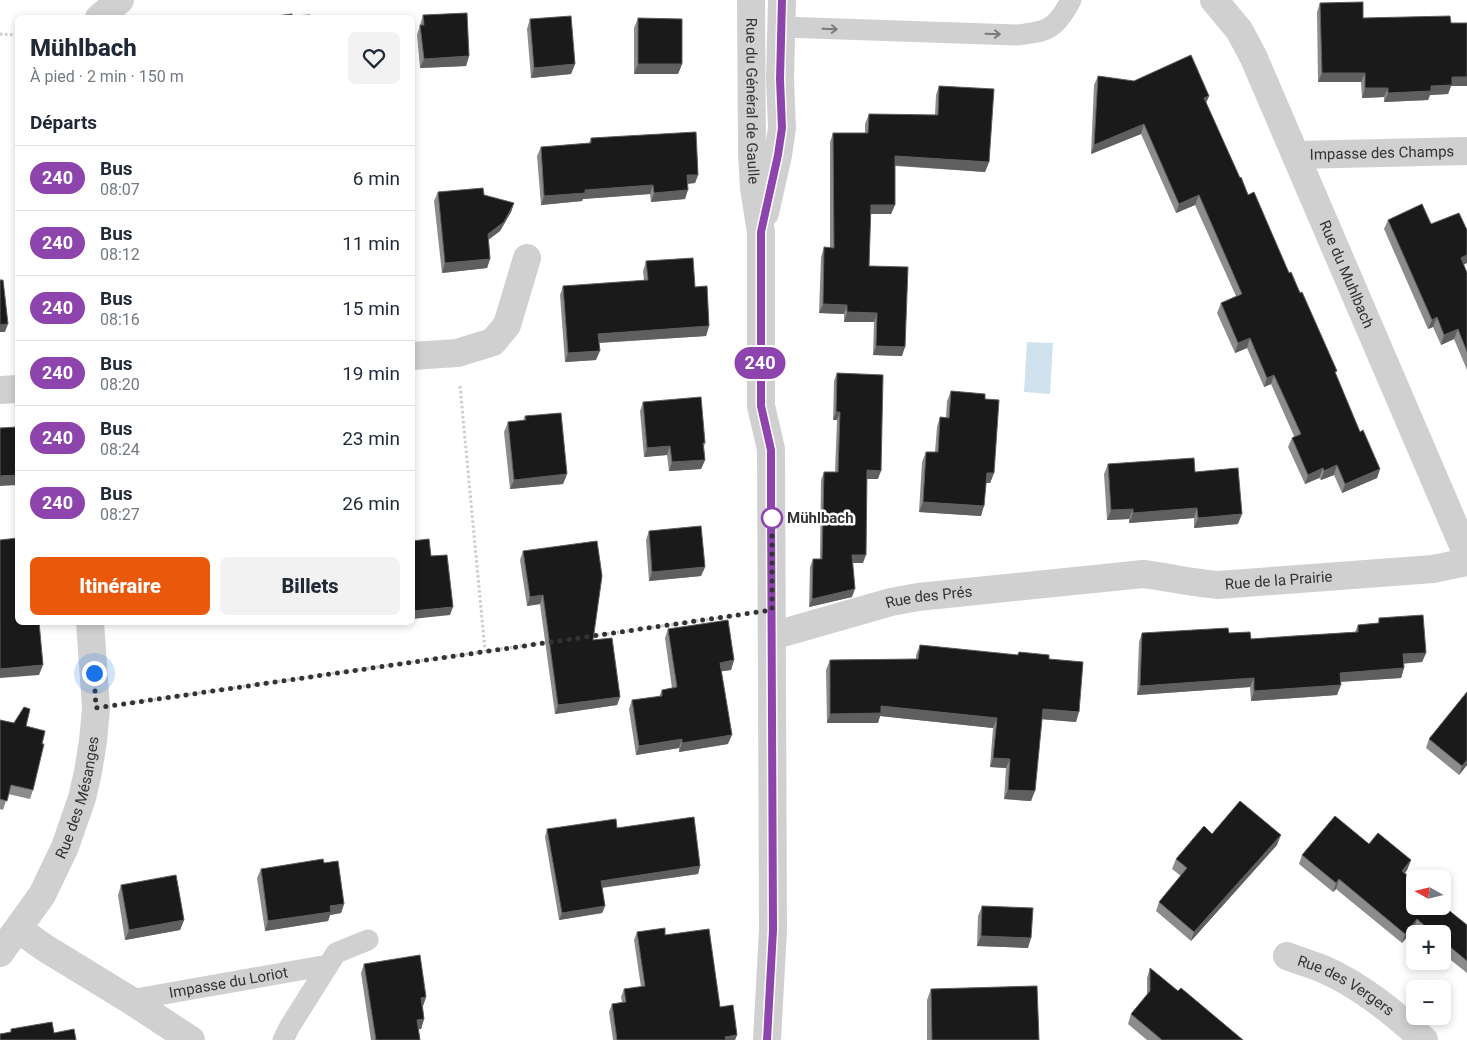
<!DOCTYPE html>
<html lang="fr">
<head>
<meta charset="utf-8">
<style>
	body { margin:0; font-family:Roboto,sans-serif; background:#f2f2f3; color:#1f2937; height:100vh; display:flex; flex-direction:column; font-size:19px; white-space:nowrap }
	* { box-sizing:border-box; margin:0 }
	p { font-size:16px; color:#747a83 }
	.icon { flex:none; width:28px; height:28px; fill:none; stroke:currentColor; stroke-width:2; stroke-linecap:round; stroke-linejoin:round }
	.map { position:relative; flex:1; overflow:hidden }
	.sheet { position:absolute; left:15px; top:15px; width:400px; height:610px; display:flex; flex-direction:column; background:#fff; border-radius:8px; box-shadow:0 2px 8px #0003 }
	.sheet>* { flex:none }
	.badge { padding:0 10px; border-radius:16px; font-size:18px; line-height:32px }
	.needle { width:32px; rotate:278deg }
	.buttons { position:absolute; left:1406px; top:870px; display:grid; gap:10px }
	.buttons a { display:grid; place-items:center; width:45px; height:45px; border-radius:8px; background:#fff; box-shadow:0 2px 8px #0003; font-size:25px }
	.you { position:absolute; width:25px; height:25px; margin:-12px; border:4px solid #fff; border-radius:50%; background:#1a73e8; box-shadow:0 0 0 8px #1a73e833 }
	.map>.badge { position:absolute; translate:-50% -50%; box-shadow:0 0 0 2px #fff }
	h2 { padding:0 15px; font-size:19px; line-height:45px }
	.round { display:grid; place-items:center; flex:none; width:52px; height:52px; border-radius:8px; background:#f2f2f3 }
	.headline { display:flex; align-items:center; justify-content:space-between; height:85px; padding:0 15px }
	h1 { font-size:24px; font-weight:800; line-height:38px }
	.action { display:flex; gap:10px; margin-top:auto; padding:10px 15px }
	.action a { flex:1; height:58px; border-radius:8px; background:#ea580c; color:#fff; font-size:20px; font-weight:800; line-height:58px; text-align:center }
	.action a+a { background:#f2f2f3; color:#1f2937 }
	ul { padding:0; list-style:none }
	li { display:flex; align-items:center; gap:15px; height:65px; padding:0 15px; border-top:1px solid #e0e1e3 }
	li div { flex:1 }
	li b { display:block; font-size:19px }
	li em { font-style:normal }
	li .badge { min-width:55px; font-weight:700; text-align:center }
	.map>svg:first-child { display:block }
	.water { fill:#cfe2ee }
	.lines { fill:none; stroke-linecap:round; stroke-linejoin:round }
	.path { stroke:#cdcdcd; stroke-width:3; stroke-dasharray:2.5 2.5; stroke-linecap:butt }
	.service { stroke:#d0d0d0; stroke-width:21 }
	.minor { stroke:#d0d0d0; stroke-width:28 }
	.tertiary { stroke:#d0d0d0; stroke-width:28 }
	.wall { fill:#8c8c8c }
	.shaded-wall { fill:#5f5f5f }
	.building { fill:#1a1a1a; stroke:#5f5f5f }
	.oneway { stroke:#7a7a7a }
	.line-casing { stroke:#fff; stroke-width:11 }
	.line { stroke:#8e44ad; stroke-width:8 }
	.walk { stroke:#333; stroke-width:5; stroke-dasharray:0 9 }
	.stop-dot { fill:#fff; stroke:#8e44ad; stroke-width:2.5 }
	.labels { text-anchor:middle; stroke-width:5; stroke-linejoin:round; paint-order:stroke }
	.street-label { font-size:15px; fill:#333; stroke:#fff }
	.stop-label { font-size:15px; font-weight:bold; fill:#333; stroke:#fff; text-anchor:start }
</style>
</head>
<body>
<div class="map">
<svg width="1467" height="1040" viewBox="0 0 1467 1040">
	<rect width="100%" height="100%" fill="#fff"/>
	<path class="water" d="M1027,342L1053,343L1050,394L1024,392Z"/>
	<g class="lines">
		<g class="path">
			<path d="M0,34L18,35"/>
			<path d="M460,386L485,651"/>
			<path d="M592,636L739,615"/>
			<path d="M129,703L549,642"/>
		</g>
		<g class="service">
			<path d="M782,27L1016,35C1048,32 1056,29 1071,0"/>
			<path id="s1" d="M130,1000L328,965"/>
			<path d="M283,1040L290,1026L336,953L368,940"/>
		</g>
		<g class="minor">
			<path id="s2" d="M1214,0L1239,30L1253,56L1467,555"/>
			<path d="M99,18L120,0"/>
			<path id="s3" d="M1296,155L1467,151"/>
			<path d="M412,356L457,353L493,342L507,325L527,258"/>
			<path d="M0,390L18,389"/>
			<path id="s4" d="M772,636L891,602L918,597L1143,574C1168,577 1193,583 1218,585L1433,569L1467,562"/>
			<path d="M18,929L45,948L130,1000L191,1040"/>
			<path id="s5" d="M0,953L42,895L65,847L82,798L88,772L93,741L96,708L90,622"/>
			<path id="s6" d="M1287,956C1299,961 1311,964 1323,969C1360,985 1394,1013 1424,1040"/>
		</g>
		<g class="tertiary">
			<path id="s7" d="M751,0L752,153L754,188L761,232V406L771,449L773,930L767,1040"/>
			<path d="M765,213L778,155L782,128L780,79L782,0"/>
		</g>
	</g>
	<g class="wall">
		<path d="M1320,3L1363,18L1451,86L1448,94L1430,95L1428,100L1384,102V97L1362,98L1361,82H1318L1317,12Z"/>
		<path d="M423,15L469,56L466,66L420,68L417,35Z"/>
		<path d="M638,18L682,64L678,74H634V28Z"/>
		<path d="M530,19L575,64L571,74L531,78L527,29Z"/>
		<path d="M1098,76L1209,96L1206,103L1240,178L1289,273L1336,375L1360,432L1380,469L1377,478L1342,493L1334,475L1321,480L1319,478L1305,484L1288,447L1292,438L1294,436L1271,384L1264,387L1247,348L1235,353L1217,313L1221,303L1236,296L1195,205L1176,213L1141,134L1091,154L1094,85Z"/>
		<path d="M939,86L989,162L985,172L895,166V205L891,214H870L869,266L902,356L873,355L874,322H844V314L819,313L821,257L824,247L830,248V142L833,133H865V124L869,114L935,115L936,95Z"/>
		<path d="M591,138L698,175L695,183L687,184L685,199L651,202L650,194L583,199L582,201L541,205L537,156L541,147L589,143Z"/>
		<path d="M438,192L484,195L514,203L511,212L500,231L488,240L490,259L487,268L442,273L434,201Z"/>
		<path d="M1388,220L1431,224L1464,265L1467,272V370L1454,339L1441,345L1433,327L1428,329L1384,229Z"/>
		<path d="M646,261L695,287L709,326L706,336L599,343L596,360L565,362L560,295L563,286L644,281L643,271Z"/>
		<path d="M837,373L878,479H867L863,563H852V597L809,607L810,567L813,559H820L821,480L824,472H835L837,420H833L834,381Z"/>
		<path d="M951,391L985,399L994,473L990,483H986L981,516L919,512L922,462L926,452H935L937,427L940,417H946L947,401Z"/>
		<path d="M643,402L705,443L704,447L705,460L701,469L669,471L667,455L644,457L640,411Z"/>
		<path d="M525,416L567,474L563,484L510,489L504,432L508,422L523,421Z"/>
		<path d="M1108,464L1195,472L1238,524L1194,528V518L1129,523V519L1107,520L1104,474Z"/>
		<path d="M649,531L705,567L701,576L649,581L646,540Z"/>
		<path d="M523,551L593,640L620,697L617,705L555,714L540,604L527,606L520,560Z"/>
		<path d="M1379,618L1426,653L1422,662L1404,663V668L1401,678L1340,682L1337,695L1251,701L1250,687L1137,695L1139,642L1142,633H1229L1251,639L1355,632L1358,625L1378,623Z"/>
		<path d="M668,629L734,660L731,670L721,671L728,744L679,752V748L636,755L629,709L632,700L659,697L662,690L672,688L665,638Z"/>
		<path d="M920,645L1017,655L1019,652L1049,659L1076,722L1042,719L1031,801L1004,799L1006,768L990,767L993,728L880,716L878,723H827L826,670L830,660L916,659V655Z"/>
		<path d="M1467,692V765L1459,775L1426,748L1429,739Z"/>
		<path d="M0,720L26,726L42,744L33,790L30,799L8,794L3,810L0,809Z"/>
		<path d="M617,828L700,866L698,874L602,888L605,906L602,913L559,920L545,837L547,829Z"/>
		<path d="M1212,834L1277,845L1191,941L1156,911L1159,902L1181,876L1172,869L1176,859Z"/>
		<path d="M1369,844L1411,860L1407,870L1405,873L1467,925V973L1442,953V934H1420L1414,929L1402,943L1336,889L1333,892L1299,864L1302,855Z"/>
		<path d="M324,863L344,904L341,913L330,915L328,921L265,931L257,878L261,869Z"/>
		<path d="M121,885L184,920L180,930L125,940L118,895Z"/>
		<path d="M982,906L1028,948L977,946L978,916Z"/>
		<path d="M637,932L665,935L720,1007L737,1035L735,1040H613L609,1012L612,1004L622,1002L621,997L624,989L641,987L634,940Z"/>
		<path d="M364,964L426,997L423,1006L424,1019L421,1029H418L420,1040H371L361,973Z"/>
		<path d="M1150,968L1178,991L1243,1040H1147L1128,1024L1131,1014L1147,996V978Z"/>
		<path d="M931,989L1039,1040H927V1000Z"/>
	</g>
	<g class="shaded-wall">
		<path d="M469,56L466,66L420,68L424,59Z"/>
		<path d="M575,64L571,74L531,78L534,68Z"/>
		<path d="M638,64H682L678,74H634Z"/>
		<path d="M1322,73H1365L1361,82H1318Z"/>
		<path d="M1452,77H1467V86H1451L1448,94L1430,95L1428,100L1384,102L1388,93L1431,86Z"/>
		<path d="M1365,88H1388L1384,97L1362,98Z"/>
		<path d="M1209,96L1205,105L1204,98Z"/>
		<path d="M1144,124L1141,134L1091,154L1094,145Z"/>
		<path d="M895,156L989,162L985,172L891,165Z"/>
		<path d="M687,175H698L695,183L684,184Z"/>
		<path d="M653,185L650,194L583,199L582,201L541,205L544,196L585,190Z"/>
		<path d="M688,190L685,199L651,202L654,193Z"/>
		<path d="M1199,195L1195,205L1176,213L1179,204Z"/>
		<path d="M514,203L511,212L500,231L484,243L488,234Z"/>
		<path d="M871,205H895L891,214H867Z"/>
		<path d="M1467,255V263L1457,268L1461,258Z"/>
		<path d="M490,259L487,268L442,273L445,263Z"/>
		<path d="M823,304L847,305L844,314L819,313Z"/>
		<path d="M847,312L877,313L874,322H844Z"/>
		<path d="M1437,317L1433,327L1428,329L1432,320Z"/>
		<path d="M8,324L5,332H0V325Z"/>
		<path d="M709,326L706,336L595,343L598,334Z"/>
		<path d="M1458,329L1454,339L1441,345L1444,335Z"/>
		<path d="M1250,338L1247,348L1235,353L1238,343Z"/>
		<path d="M876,346L905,347L902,356L873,355Z"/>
		<path d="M600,351L596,360L565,362L568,353Z"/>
		<path d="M1274,375L1271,384L1264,387L1267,378Z"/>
		<path d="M836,412H840L837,420H833Z"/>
		<path d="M670,446L667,455L644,457L647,448Z"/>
		<path d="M705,460L701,469L669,471L672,462Z"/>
		<path d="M1337,465L1334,475L1321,480L1324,471Z"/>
		<path d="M1323,468L1319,478L1305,484L1308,475Z"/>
		<path d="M1380,469L1377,478L1342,493L1345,484Z"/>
		<path d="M867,470L881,471L878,479H864Z"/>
		<path d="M987,473H994L990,483H983Z"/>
		<path d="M567,474L563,484L510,489L514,480Z"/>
		<path d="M18,475L17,485L0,486V476Z"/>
		<path d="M923,502L984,506L981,516L919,512Z"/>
		<path d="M1197,508L1194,518L1129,523L1133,513Z"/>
		<path d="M1133,509L1129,519L1107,520L1111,510Z"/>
		<path d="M1242,514L1238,524L1194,528L1198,518Z"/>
		<path d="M852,555H866L863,563H849Z"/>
		<path d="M705,567L701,576L649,581L652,572Z"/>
		<path d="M855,589L852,597L809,607L812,599Z"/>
		<path d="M543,595L540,604L527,606L530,597Z"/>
		<path d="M453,607L450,615L412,619V611Z"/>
		<path d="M1426,653L1422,662L1400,664L1403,654Z"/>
		<path d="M734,660L731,670L717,672L720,663Z"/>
		<path d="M43,665L39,675L0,678V669Z"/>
		<path d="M1404,668L1401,678L1336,682L1340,673Z"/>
		<path d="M1254,678L1250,687L1137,695L1140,686Z"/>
		<path d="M1341,685L1337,695L1251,701L1254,691Z"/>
		<path d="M620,697L617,705L555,714L558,705Z"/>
		<path d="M881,706L997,718L993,728L880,716L878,723H827L830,714Z"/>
		<path d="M1043,709L1079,712L1076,722L1039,719Z"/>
		<path d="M732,735L728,744L679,752L682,743Z"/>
		<path d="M682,739L679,748L636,755L639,746Z"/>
		<path d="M993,758L1010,759L1006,768L990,767Z"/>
		<path d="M1467,760V765L1459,775L1462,766Z"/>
		<path d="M1008,790L1035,791L1031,801L1004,799Z"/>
		<path d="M1281,835L1277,845L1191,941L1194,932Z"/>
		<path d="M1411,860L1407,870L1399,881L1402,871Z"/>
		<path d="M700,866L698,874L598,888L601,881Z"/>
		<path d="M1339,879L1336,889L1333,892L1336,883Z"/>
		<path d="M344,904L341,913L330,915L328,921L265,931L268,921L330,906Z"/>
		<path d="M605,906L602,913L559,920L562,913Z"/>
		<path d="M1417,919L1414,929L1402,943L1405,934Z"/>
		<path d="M184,920L180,930L125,940L129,930Z"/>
		<path d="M981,936L1031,938L1028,948L977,946Z"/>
		<path d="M426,997L423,1006L421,998Z"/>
		<path d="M424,1019L421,1029L413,1030L417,1020Z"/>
		<path d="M737,1035L735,1040H724L725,1037Z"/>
	</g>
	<g class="building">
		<path d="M1363,2V18L1450,16L1451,23H1467V77H1452V85L1431,86V91L1388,93V88H1365V73H1322L1320,3Z"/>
		<path d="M467,13L469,56L424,59L420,25H424L423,15Z"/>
		<path d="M292,14V16L310,15V18H260Z"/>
		<path d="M571,16L575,64L534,68L530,19Z"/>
		<path d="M638,18L682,19V64H638Z"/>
		<path d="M1191,55L1209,96L1204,98L1240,178L1241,177L1248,195L1254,192L1289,273L1291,272L1300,293L1302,292L1337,371L1335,372L1360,432L1363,430L1380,469L1345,484L1337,465L1324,471L1323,468L1308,475L1292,438L1301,434L1274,375L1267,378L1250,338L1238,343L1221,303L1242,294L1199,195L1179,204L1144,124L1094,145L1098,76L1134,81Z"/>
		<path d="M939,86L994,89L989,162L895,156V205H871L869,266L908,267L905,347L876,346L877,313L847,312V305L823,304L824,247L834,248L833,133H868L869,114L938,115Z"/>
		<path d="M696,132L698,175H687L688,190L654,193L653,185L585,190V193L544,196L541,147L591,143V138Z"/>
		<path d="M483,188L484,195L514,203L504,222L488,234L490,259L445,263L438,192Z"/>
		<path d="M1422,204L1431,224L1459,213L1467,230V255L1461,258L1467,273V352L1458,329L1444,335L1437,317L1432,320L1388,220Z"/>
		<path d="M693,258L695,287L707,286L709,326L598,334L600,351L568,353L563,286L648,280L646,261Z"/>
		<path d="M0,280H3L8,324L0,325Z"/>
		<path d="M837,373L883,375L881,471L867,470L866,555H852L855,589L812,599L813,559H822L824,472H838L840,412H836Z"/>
		<path d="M951,391L985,394V399L999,400L994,473H987L984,506L923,502L926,452H938L940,417L949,418Z"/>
		<path d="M701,397L705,443H703L705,460L672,462L670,446L647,448L643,402Z"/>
		<path d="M561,413L567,474L514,480L508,422L526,420L525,416Z"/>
		<path d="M17,427L18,439V475L0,476V428Z"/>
		<path d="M1194,458L1195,472L1238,468L1242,514L1198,518L1197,508L1133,513V509L1111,510L1108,464Z"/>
		<path d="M701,526L705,567L652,572L649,531Z"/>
		<path d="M18,538V622H39L43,665L0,669V540Z"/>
		<path d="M429,539L431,556L447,555L453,607L412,611V541Z"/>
		<path d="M597,541L602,576L593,640L612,638L620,697L558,705L543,595L530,597L523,551Z"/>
		<path d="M1423,615L1426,653L1403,654L1404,668L1340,673L1341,685L1254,691V678L1140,686L1142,633L1228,628L1229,633L1250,632L1251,639L1294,636L1358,632V625L1379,623V618Z"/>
		<path d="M728,620L734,660L720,663L732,735L682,743V739L639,746L632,700L662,696V690L677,687L668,629Z"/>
		<path d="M920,645L1018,655L1019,652L1049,655V659L1083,662L1079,712L1043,709L1035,791L1008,790L1010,759L993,758L997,718L881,706V713L830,714V660L918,659Z"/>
		<path d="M1467,692V760L1462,766L1429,739Z"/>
		<path d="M24,707L30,709L26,726L45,731L42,744H44L33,790L11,785L7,801L0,799V720L14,723Z"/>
		<path d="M1240,801L1281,835L1194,932L1159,902L1187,868L1176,859L1204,826L1212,834Z"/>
		<path d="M1335,816L1369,844L1378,833L1411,860L1402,871L1415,882V906H1442V905L1467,925V961L1442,940V934H1434L1417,919L1405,934L1339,879L1336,883L1302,855Z"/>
		<path d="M694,817L700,866L601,881L605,906L562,913L547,829L616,819L617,828Z"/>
		<path d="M323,859L324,863L338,861L344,904L330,906L331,912L268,921L261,869Z"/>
		<path d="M176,875L184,920L129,930L121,885Z"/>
		<path d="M982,906L1033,908L1031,938L981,936Z"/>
		<path d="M665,928V935L709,929L720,1007L733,1005L737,1035L725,1037L726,1040H617L612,1004L626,1002L624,989L645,986L637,932Z"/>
		<path d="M420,955L426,997L421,998L424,1019L417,1020L420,1040H376L364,964Z"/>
		<path d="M1150,968L1178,991L1181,988L1243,1040H1162L1131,1014L1150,991Z"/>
		<path d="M1037,986L1039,1040H932L931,989Z"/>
		<path d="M52,1022L54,1033L74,1029L76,1040H0V1034L11,1032V1029Z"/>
	</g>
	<defs><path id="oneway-shaft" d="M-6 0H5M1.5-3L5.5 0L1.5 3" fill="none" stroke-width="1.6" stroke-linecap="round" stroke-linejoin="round" transform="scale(1.25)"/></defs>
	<g class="oneway">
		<use href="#oneway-shaft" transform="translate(830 29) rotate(2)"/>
		<use href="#oneway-shaft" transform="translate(993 34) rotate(2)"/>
	</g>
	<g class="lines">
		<defs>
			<path id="line" d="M767,1040L773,930L771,501V450L761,406V232L778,155L782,128L780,79L782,0"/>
		</defs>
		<use href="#line" class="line-casing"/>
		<use href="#line" class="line"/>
		<path class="walk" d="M94,673L96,708L772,610V518"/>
	</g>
	<circle class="stop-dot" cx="772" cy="518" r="10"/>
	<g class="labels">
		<g class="street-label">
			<text dy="5" stroke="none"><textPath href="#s7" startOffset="101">Rue du Général de Gaulle</textPath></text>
			<text dy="5" stroke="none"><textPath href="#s3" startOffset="86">Impasse des Champs</textPath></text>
			<text dy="5" stroke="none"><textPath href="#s2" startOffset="306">Rue du Muhlbach</textPath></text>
			<text dy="5" stroke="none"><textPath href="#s4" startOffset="514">Rue de la Prairie</textPath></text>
			<text dy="5" stroke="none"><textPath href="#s4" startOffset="162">Rue des Prés</textPath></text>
			<text dy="5" stroke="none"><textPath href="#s5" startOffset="176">Rue des Mésanges</textPath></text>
			<text dy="5" stroke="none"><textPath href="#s1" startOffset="100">Impasse du Loriot</textPath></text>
			<text dy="5" stroke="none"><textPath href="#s6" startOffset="66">Rue des Vergers</textPath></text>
		</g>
		<g class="stop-label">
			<text x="787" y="523">Mühlbach</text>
		</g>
	</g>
</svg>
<div class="buttons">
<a><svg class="needle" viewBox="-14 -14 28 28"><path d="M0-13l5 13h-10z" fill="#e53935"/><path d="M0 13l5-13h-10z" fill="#747a83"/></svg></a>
<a>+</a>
<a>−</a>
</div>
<div class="you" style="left:94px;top:673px"></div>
<b class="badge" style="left:760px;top:363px;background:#8e44ad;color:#fff">240</b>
<section class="sheet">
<div class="headline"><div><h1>Mühlbach</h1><p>À pied · 2 min · 150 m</p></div><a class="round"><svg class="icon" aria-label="heart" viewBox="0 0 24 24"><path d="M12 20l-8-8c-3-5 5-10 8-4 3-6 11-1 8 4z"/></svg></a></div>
<h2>Départs</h2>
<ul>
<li><span class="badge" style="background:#8e44ad;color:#fff">240</span><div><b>Bus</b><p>08:07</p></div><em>6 min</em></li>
<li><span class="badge" style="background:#8e44ad;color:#fff">240</span><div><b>Bus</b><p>08:12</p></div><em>11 min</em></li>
<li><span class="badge" style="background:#8e44ad;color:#fff">240</span><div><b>Bus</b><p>08:16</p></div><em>15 min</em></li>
<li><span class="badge" style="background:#8e44ad;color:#fff">240</span><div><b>Bus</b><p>08:20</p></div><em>19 min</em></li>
<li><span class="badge" style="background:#8e44ad;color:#fff">240</span><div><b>Bus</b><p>08:24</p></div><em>23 min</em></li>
<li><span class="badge" style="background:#8e44ad;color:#fff">240</span><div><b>Bus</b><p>08:27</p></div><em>26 min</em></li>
</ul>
<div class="action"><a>Itinéraire</a><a>Billets</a></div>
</section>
</div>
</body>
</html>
